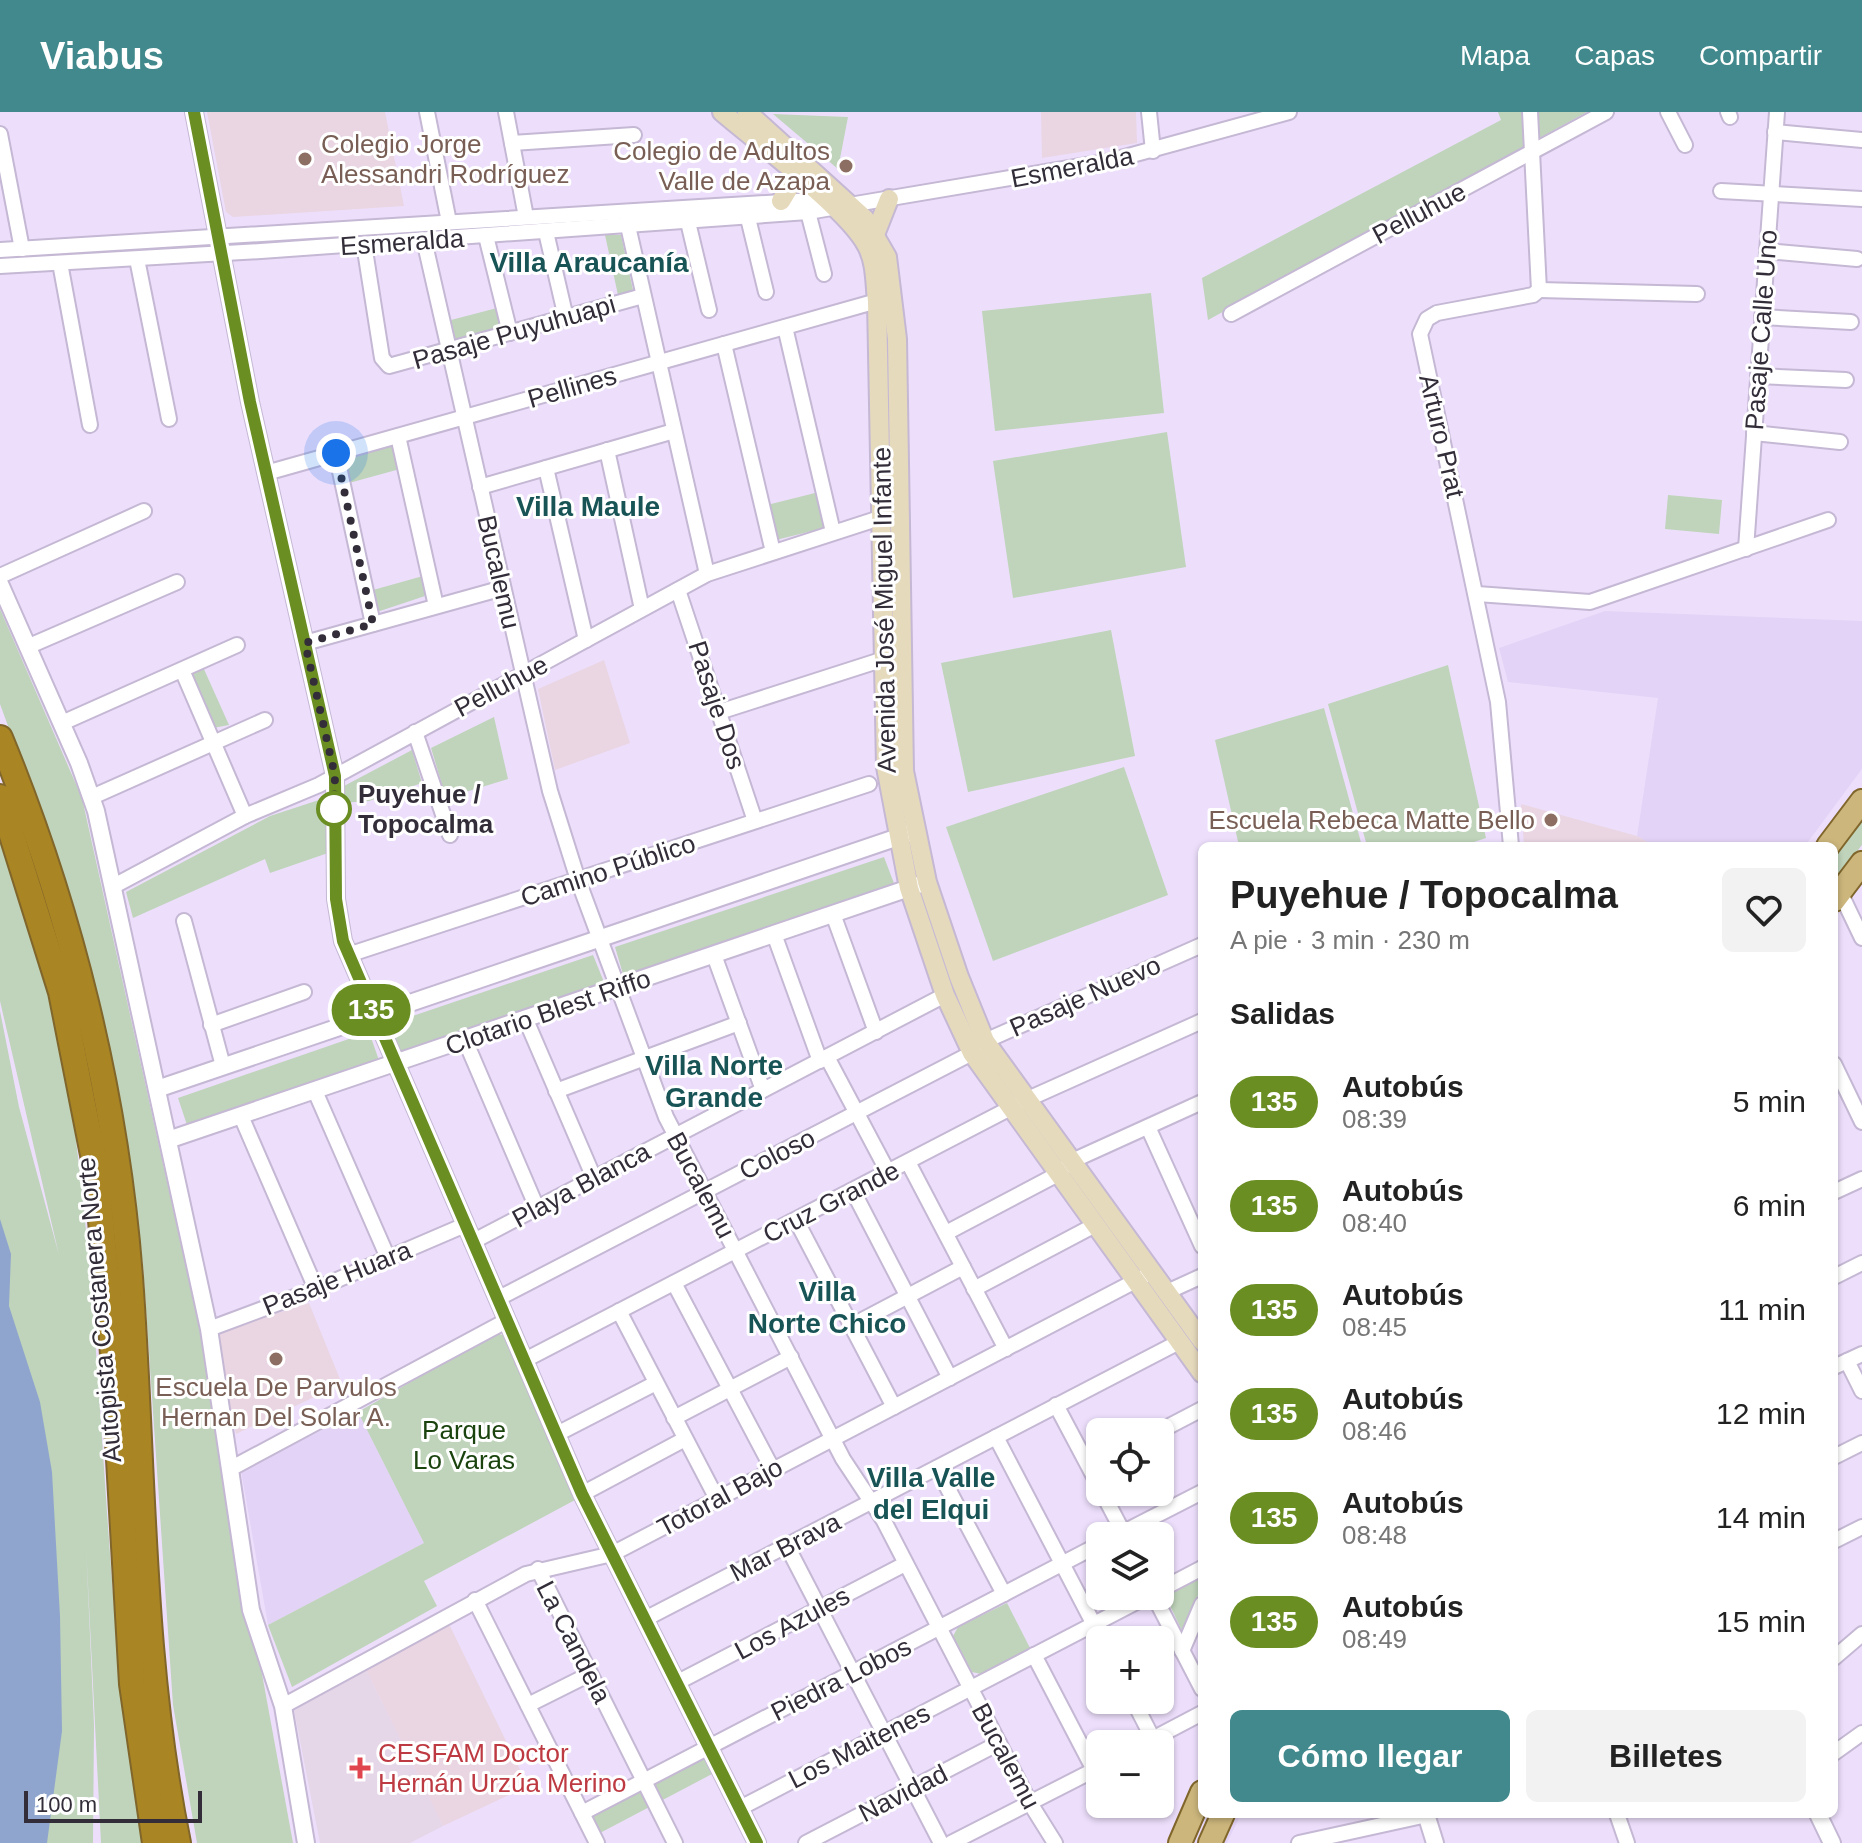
<!DOCTYPE html>
<html lang="es">
<head>
<meta charset="utf-8">
<style>
	body { margin:0; font-family:Helvetica,sans-serif; background:#f2f2f2; color:#222; height:100vh; display:flex; flex-direction:column; font-size:30px; white-space:nowrap }
	* { box-sizing:border-box; margin:0 }
	p { font-size:26px; color:#767676 }
	.icon { flex:none; width:44px; height:44px; fill:none; stroke:currentColor; stroke-width:2; stroke-linecap:round; stroke-linejoin:round }
	.map { position:relative; flex:1; overflow:hidden }
	.side { position:absolute; left:1198px; top:730px; width:640px; height:976px; display:flex; flex-direction:column; background:#fff; border-radius:12px; box-shadow:0 2px 6px #0004 }
	.side>* { flex:none }
	.badge { padding:0 16px; border-radius:26px; font-size:28px; line-height:52px }
	.tools { position:absolute; left:1086px; top:1306px; display:grid; gap:16px }
	.tools a { display:grid; place-items:center; width:88px; height:88px; border-radius:12px; background:#fff; box-shadow:0 2px 6px #0004; font-size:40px }
	.scale { position:absolute; left:24px; bottom:20px; width:178px; box-sizing:border-box; padding-left:8px; border:4px solid #322d38; border-top:0; font-size:22px; line-height:28px; white-space:nowrap; color:#322d38; -webkit-text-stroke:6px #fff; paint-order:stroke }
	.you { position:absolute; width:40px; height:40px; margin:-20px; border:6px solid #fff; border-radius:50%; background:#1a73e8; box-shadow:0 0 0 12px #1a73e833 }
	.map>.badge { position:absolute; translate:-50% -50%; box-shadow:0 0 0 4px #fff }
	h2 { padding:0 32px; font-size:30px; line-height:72px }
	.round { display:grid; place-items:center; flex:none; width:84px; height:84px; border-radius:12px; background:#f2f2f2 }
	.headline { display:flex; align-items:center; justify-content:space-between; height:136px; padding:0 32px }
	h1 { font-size:38px; font-weight:800; line-height:60px }
	.button { display:flex; gap:16px; margin-top:auto; padding:16px 32px }
	.button a { flex:1; height:92px; border-radius:12px; background:#41898c; color:#fff; font-size:32px; font-weight:800; line-height:92px; text-align:center }
	.button a+a { background:#f2f2f2; color:#222 }
	ul { padding:0; list-style:none }
	li { display:flex; align-items:center; gap:24px; height:104px; padding:0 32px }
	li div { flex:1 }
	li b { display:block; font-size:30px }
	li em { font-style:normal }
	li .badge { min-width:88px; font-weight:700; text-align:center }
	header { display:flex; align-items:center; gap:48px; box-sizing:border-box; height:112px; padding:0 40px; background:#41898c; color:#fff }
	header strong { font-size:38px }
	nav { display:flex; gap:44px; margin-inline-start:auto; font-size:28px }
	.map>svg:first-child { display:block }
	.built { fill:#e3d3f6 }
	.education { fill:#ead5e2 }
	.medical { fill:#e5d6e8 }
	.green { fill:#bfd4ba }
	.water { fill:#90a5cd }
	.lines { fill:none; stroke-linecap:round; stroke-linejoin:round }
	.minor-casing { stroke:#c5b8d4; stroke-width:18 }
	.tertiary-casing { stroke:#c5b8d4; stroke-width:20 }
	.secondary-casing { stroke:#c5b8d4; stroke-width:22 }
	.primary-casing { stroke:#80662b; stroke-width:26 }
	.motorway-casing { stroke:#80662b; stroke-width:28 }
	.minor { stroke:#fff; stroke-width:14 }
	.tertiary { stroke:#fff; stroke-width:16 }
	.secondary { stroke:#e6dabd; stroke-width:18 }
	.primary { stroke:#ccb67c; stroke-width:22 }
	.motorway { stroke:#aa8524; stroke-width:24 }
	.line-casing { stroke:#fff; stroke-width:18 }
	.line { stroke:#6b8e23; stroke-width:12 }
	.walk { stroke:#322d38; stroke-width:8; stroke-dasharray:0 14.4 }
	.education-dot { fill:#8d6e63; stroke:#fff; stroke-width:3 }
	.stop-dot { fill:#fff; stroke:#6b8e23; stroke-width:4 }
	.health-dot { fill:#e0444e; stroke:#fff; stroke-width:3 }
	.labels { text-anchor:middle; stroke-width:6; stroke-linejoin:round; paint-order:stroke }
	.education-label { font-size:26px; fill:#785e54; stroke:#fff; text-anchor:end }
	.street-label { font-size:26px; fill:#322d38; stroke:#fff }
	.stop-label { font-size:26px; font-weight:bold; fill:#322d38; stroke:#fff; text-anchor:start }
	.park-label { font-size:26px; fill:#1a430e; stroke:#fff }
	.health-label { font-size:26px; fill:#be3a42; stroke:#fff; text-anchor:start }
	.neighbourhood-label { font-size:28px; font-weight:bold; fill:#185456; stroke:#fff }
</style>
</head>
<body>
<header>
<strong>Viabus</strong>
<nav><a>Mapa</a><a>Capas</a><a>Compartir</a></nav>
</header>
<div class="map">
<svg width="1862" height="1731" viewBox="0 0 1862 1731">
	<rect width="100%" height="100%" fill="#eddffc"/>
	<g class="built">
		<path d="M1605,499L1862,509V657L1805,734H1654L1637,724L1658,586L1508,570L1499,536Z"/>
		<path d="M358,1300L424,1431L268,1513L241,1359Z"/>
		<path d="M1208,1702H1241L1227,1731H1195Z"/>
	</g>
	<g class="education">
		<path d="M207,0H385L404,94L233,105L226,100Z"/>
		<path d="M1041,0H1136L1137,31L1042,46Z"/>
		<path d="M604,548L630,631L555,658L538,577Z"/>
		<path d="M1521,692L1637,724L1654,734H1524Z"/>
		<path d="M309,1191L342,1272L236,1322L215,1221Z"/>
		<path d="M449,1512L528,1674L443,1714L366,1558Z"/>
	</g>
	<path class="medical" d="M366,1558L443,1714L410,1731H320L294,1598Z"/>
	<g class="green">
		<path d="M1498,0H1587L1208,208L1202,166L1501,8Z"/>
		<path d="M773,2L848,5L838,57Z"/>
		<path d="M605,123H621L633,178L618,183Z"/>
		<path d="M1151,181L1164,301L995,319L982,199Z"/>
		<path d="M497,196L502,218L456,229L451,208Z"/>
		<path d="M1167,320L1186,455L1013,486L993,349Z"/>
		<path d="M387,333L394,335L400,357L349,371L345,349L351,343Z"/>
		<path d="M815,381L824,416L776,428L767,393Z"/>
		<path d="M1668,383L1722,388L1719,422L1665,417Z"/>
		<path d="M423,464L428,483L380,499L375,497L373,478Z"/>
		<path d="M0,497L82,686L212,1273L241,1487L262,1562L293,1731H197L173,1593L143,1153L128,1037L106,922L60,756L0,592Z"/>
		<path d="M1111,518L1135,644L968,680L941,551Z"/>
		<path d="M1448,553L1486,726L1462,734H1367L1328,592Z"/>
		<path d="M203,555L229,613L213,616L191,561Z"/>
		<path d="M1324,596L1362,734H1239L1215,628Z"/>
		<path d="M494,605L508,667L446,686L431,636Z"/>
		<path d="M412,638L422,671L369,689L342,691L344,674Z"/>
		<path d="M1124,655L1168,783L993,849L946,715Z"/>
		<path d="M325,686L328,741L270,761L265,747L133,806L126,780L270,704Z"/>
		<path d="M1862,705V733L1834,768V744Z"/>
		<path d="M0,721C30,805 56,895 70,984C106,1232 101,1484 142,1731H101L86,1434L94,1613L93,1731H0V899L19,995L59,1143L0,889Z"/>
		<path d="M884,745L895,774L625,869L615,835Z"/>
		<path d="M593,843L606,875L399,944L389,912Z"/>
		<path d="M369,920L380,951L188,1016L178,986Z"/>
		<path d="M496,1221L503,1223L575,1388L424,1469L437,1494L292,1575L268,1513L424,1431L358,1300Z"/>
		<path d="M1202,1461V1473L1183,1521L1164,1481Z"/>
		<path d="M1007,1491L1030,1536L981,1562L972,1560L953,1524L958,1515Z"/>
		<path d="M703,1644L712,1662L600,1721L591,1704Z"/>
	</g>
	<path class="water" d="M0,1107L11,1142L9,1194L40,1290L52,1360L60,1504L62,1619L47,1731H0Z"/>
	<g class="lines">
		<defs>
			<g id="minor">
				<path d="M427,0L449,110"/>
				<path d="M506,0L526,105"/>
				<path d="M1149,0L1153,39"/>
				<path d="M1668,0L1685,33"/>
				<path d="M1728,0L1730,5"/>
				<path d="M1775,20L1862,28"/>
				<path d="M0,22L22,137"/>
				<path d="M512,31L634,23"/>
				<path d="M1721,79L1862,87"/>
				<path d="M808,100L824,162"/>
				<path d="M748,106L766,180"/>
				<path d="M688,110L709,198"/>
				<path d="M628,114L707,462"/>
				<path d="M546,120L566,206"/>
				<path d="M486,124L510,221"/>
				<path d="M424,128L550,679L578,768L666,1005L843,1347L884,1409L1030,1691L1055,1731"/>
				<path d="M364,132L382,246L389,254L643,184"/>
				<path d="M0,138L830,87"/>
				<path d="M1767,139L1857,147"/>
				<path d="M137,147L169,307"/>
				<path d="M60,151L90,313"/>
				<path d="M0,154L261,139L808,100L1110,49L1289,0"/>
				<path d="M1539,178L1697,182"/>
				<path d="M1231,202L1606,0"/>
				<path d="M1762,205L1851,210"/>
				<path d="M785,215L833,420"/>
				<path d="M724,232L773,440"/>
				<path d="M1758,264L1846,268"/>
				<path d="M1754,321L1840,330"/>
				<path d="M398,324L436,494"/>
				<path d="M607,338L642,497"/>
				<path d="M336,341L373,512"/>
				<path d="M546,356L586,528"/>
				<path d="M266,361L877,189"/>
				<path d="M480,375L674,319"/>
				<path d="M1746,437L1777,0"/>
				<path d="M0,464L144,399"/>
				<path d="M678,478L755,709"/>
				<path d="M1477,482L1590,490L1828,408"/>
				<path d="M305,531L503,476"/>
				<path d="M27,535L177,470"/>
				<path d="M182,558L245,704"/>
				<path d="M719,600L884,547"/>
				<path d="M62,611L237,533"/>
				<path d="M415,620L450,723"/>
				<path d="M92,685L265,608"/>
				<path d="M1511,734L1498,590L1420,222L1427,207L1437,201L1533,183L1539,178L1530,0"/>
				<path d="M112,775L245,704L319,673L707,462L889,403"/>
				<path d="M1840,780L1862,826"/>
				<path d="M833,802L876,920"/>
				<path d="M184,809L223,954"/>
				<path d="M774,822L820,949"/>
				<path d="M348,843L869,672"/>
				<path d="M714,843L763,978"/>
				<path d="M526,908L594,1066"/>
				<path d="M211,913L304,880"/>
				<path d="M465,928L537,1096"/>
				<path d="M827,945L888,1060"/>
				<path d="M1834,952L1862,1010"/>
				<path d="M315,979L388,1146"/>
				<path d="M556,979L739,911"/>
				<path d="M241,1004L316,1177"/>
				<path d="M1148,1015L1202,1134"/>
				<path d="M908,1050L1006,1237"/>
				<path d="M853,1079L950,1266"/>
				<path d="M1834,1080L1862,1067"/>
				<path d="M796,1108L894,1295"/>
				<path d="M946,1121L1058,1062L1072,1049L1202,990"/>
				<path d="M472,1130L945,883"/>
				<path d="M1834,1165L1862,1151"/>
				<path d="M674,1171L773,1358"/>
				<path d="M974,1177L1095,1113"/>
				<path d="M1167,1180L1202,1164"/>
				<path d="M497,1187L970,942L985,929L1202,833"/>
				<path d="M619,1199L717,1387"/>
				<path d="M851,1214L963,1155"/>
				<path d="M209,1217L316,1177L465,1113"/>
				<path d="M523,1249L1028,987L1202,909"/>
				<path d="M1847,1249L1862,1279"/>
				<path d="M1834,1255L1862,1242"/>
				<path d="M1056,1293L1100,1376"/>
				<path d="M674,1306L791,1245"/>
				<path d="M1158,1320L1202,1297"/>
				<path d="M555,1323L656,1271"/>
				<path d="M996,1325L1102,1528"/>
				<path d="M1834,1345L1862,1331"/>
				<path d="M937,1356L1004,1482"/>
				<path d="M230,1357L506,1209"/>
				<path d="M1102,1380L1123,1420"/>
				<path d="M582,1382L685,1327"/>
				<path d="M1116,1424L1202,1380"/>
				<path d="M1834,1429L1862,1415"/>
				<path d="M787,1434L941,1731"/>
				<path d="M538,1457L675,1731"/>
				<path d="M1160,1478L1202,1456"/>
				<path d="M1154,1484L1202,1577"/>
				<path d="M475,1488L597,1731"/>
				<path d="M645,1507L1179,1230"/>
				<path d="M1182,1539L1202,1492"/>
				<path d="M1034,1543L1094,1658"/>
				<path d="M1834,1546L1862,1522"/>
				<path d="M678,1570L905,1452"/>
				<path d="M1133,1588L1153,1627"/>
				<path d="M528,1593L590,1562"/>
				<path d="M283,1594L526,1462L612,1442L1143,1165"/>
				<path d="M1143,1632L1202,1601"/>
				<path d="M1834,1641L1862,1621"/>
				<path d="M740,1696L1148,1484"/>
				<path d="M582,1701L1100,1432"/>
				<path d="M1617,1702L1627,1731"/>
				<path d="M806,1731L999,1631"/>
				<path d="M951,1731L1100,1655"/>
				<path d="M1299,1731L1427,1703"/>
			</g>
			<g id="tertiary">
				<path d="M194,0L250,290L335,664L336,787L343,829L582,1382L757,1731"/>
				<path d="M0,472L79,651L96,699L209,1217L251,1498L283,1594L306,1731"/>
				<path d="M157,977L910,721"/>
				<path d="M168,1028L918,773"/>
				<path d="M1426,1702L1435,1731"/>
				<path d="M1818,1702L1832,1731"/>
			</g>
			<g id="secondary">
				<path d="M722,0C758,31 848,97 867,134C876,151 875,171 877,189L886,655L909,776L945,883L972,941L1202,1261"/>
				<path d="M747,0L865,107L887,145L897,227L904,659L927,770L959,865L985,929L1202,1229"/>
				<path d="M781,89L796,64"/>
				<path d="M876,120L889,87"/>
			</g>
			<g id="primary">
				<path d="M1828,734L1862,689"/>
				<path d="M1834,788L1862,751"/>
				<path d="M1180,1731L1202,1680"/>
				<path d="M1210,1731L1223,1702"/>
			</g>
			<g id="motorway">
				<path d="M0,626C70,796 116,981 130,1165C144,1353 140,1545 178,1731"/>
				<path d="M0,685L61,880L96,1058L111,1209L132,1572L155,1731"/>
			</g>
		</defs>
		<use href="#minor" class="minor-casing"/>
		<use href="#tertiary" class="tertiary-casing"/>
		<use href="#secondary" class="secondary-casing"/>
		<use href="#primary" class="primary-casing"/>
		<use href="#motorway" class="motorway-casing"/>
		<use href="#minor" class="minor"/>
		<use href="#tertiary" class="tertiary"/>
		<use href="#secondary" class="secondary"/>
		<use href="#primary" class="primary"/>
		<use href="#motorway" class="motorway"/>
	</g>
	<g class="lines">
		<defs>
			<path id="line" d="M194,0L250,290L335,664L336,787L343,829L582,1382L757,1731"/>
		</defs>
		<use href="#line" class="line-casing"/>
		<use href="#line" class="line"/>
		<path class="walk" d="M334,697L335,664L305,531L373,512L336,341"/>
	</g>
	<g class="education-dot">
		<circle cx="305" cy="47" r="8"/>
		<circle cx="846" cy="54" r="8"/>
		<circle cx="1551" cy="708" r="8"/>
		<circle cx="276" cy="1247" r="8"/>
	</g>
	<circle class="stop-dot" cx="334" cy="697" r="16"/>
	<path class="health-dot" d="M356 1644h8v8h8v8h-8v8h-8v-8h-8v-8h8z"/>
	<g class="labels">
		<g class="education-label">
			<text x="321" y="41" text-anchor="start">Colegio Jorge<tspan x="321" dy="30">Alessandri Rodríguez</tspan></text>
			<text x="830" y="48">Colegio de Adultos<tspan x="830" dy="30">Valle de Azapa</tspan></text>
			<text x="1535" y="717">Escuela Rebeca Matte Bello</text>
			<text x="276" y="1284" text-anchor="middle">Escuela De Parvulos<tspan x="276" dy="30">Hernan Del Solar A.</tspan></text>
		</g>
		<g class="street-label">
			<text transform="translate(1072 55) rotate(-11)" y="9">Esmeralda</text>
			<text transform="translate(1419 101) rotate(-28)" y="9">Pelluhue</text>
			<text transform="translate(402 130) rotate(-4)" y="9">Esmeralda</text>
			<text transform="translate(1761 218) rotate(-86)" y="9">Pasaje Calle Uno</text>
			<text transform="translate(514 220) rotate(-16)" y="9">Pasaje Puyuhuapi</text>
			<text transform="translate(572 275) rotate(-16)" y="9">Pellines</text>
			<text transform="translate(1442 324) rotate(77)" y="9">Arturo Prat</text>
			<text transform="translate(499 460) rotate(77)" y="9">Bucalemu</text>
			<text transform="translate(884 498) rotate(-91)" y="9">Avenida José Miguel Infante</text>
			<text transform="translate(501 574) rotate(-28)" y="9">Pelluhue</text>
			<text transform="translate(717 593) rotate(72)" y="9">Pasaje Dos</text>
			<text transform="translate(608 758) rotate(-18)" y="9">Camino Público</text>
			<text transform="translate(1085 884) rotate(-24)" y="9">Pasaje Nuevo</text>
			<text transform="translate(548 900) rotate(-19)" y="9">Clotario Blest Riffo</text>
			<text transform="translate(777 1042) rotate(-27)" y="9">Coloso</text>
			<text transform="translate(581 1073) rotate(-28)" y="9">Playa Blanca</text>
			<text transform="translate(701 1073) rotate(62)" y="9">Bucalemu</text>
			<text transform="translate(831 1090) rotate(-27)" y="9">Cruz Grande</text>
			<text transform="translate(337 1166) rotate(-22)" y="9">Pasaje Huara</text>
			<text transform="translate(99 1198) rotate(-95)" y="9">Autopista Costanera Norte</text>
			<text transform="translate(720 1385) rotate(-28)" y="9">Totoral Bajo</text>
			<text transform="translate(785 1435) rotate(-27)" y="9">Mar Brava</text>
			<text transform="translate(792 1511) rotate(-28)" y="9">Los Azules</text>
			<text transform="translate(574 1530) rotate(63)" y="9">La Candela</text>
			<text transform="translate(841 1567) rotate(-27)" y="9">Piedra Lobos</text>
			<text transform="translate(859 1634) rotate(-27)" y="9">Los Maitenes</text>
			<text transform="translate(1006 1644) rotate(62)" y="9">Bucalemu</text>
			<text transform="translate(903 1681) rotate(-27)" y="9">Navidad</text>
		</g>
		<g class="stop-label">
			<text x="358" y="691">Puyehue /<tspan x="358" dy="30">Topocalma</tspan></text>
		</g>
		<g class="park-label">
			<text x="464" y="1327">Parque<tspan x="464" dy="30">Lo Varas</tspan></text>
		</g>
		<g class="health-label">
			<text x="378" y="1650">CESFAM Doctor<tspan x="378" dy="30">Hernán Urzúa Merino</tspan></text>
		</g>
		<g class="neighbourhood-label">
			<text x="589" y="160">Villa Araucanía</text>
			<text x="588" y="404">Villa Maule</text>
			<text x="714" y="963">Villa Norte<tspan x="714" dy="32">Grande</tspan></text>
			<text x="827" y="1189">Villa<tspan x="827" dy="32">Norte Chico</tspan></text>
			<text x="931" y="1375">Villa Valle<tspan x="931" dy="32">del Elqui</tspan></text>
		</g>
	</g>
</svg>
<div class="tools">
<a><svg class="icon" aria-label="locate" viewBox="0 0 24 24"><circle cx="12" cy="12" r="6"/><path d="M12 2v4M12 18v4M2 12h4M18 12h4"/></svg></a>
<a><svg class="icon" aria-label="layers" viewBox="0 0 24 24"><path d="M12 4l9 5-9 5-9-5zM3 14l9 5 9-5"/></svg></a>
<a>+</a>
<a>−</a>
</div>
<div class="scale">100 m</div>
<div class="you" style="left:336px;top:341px"></div>
<b class="badge" style="left:371px;top:898px;background:#6b8e23;color:#fff">135</b>
<section class="side">
<div class="headline"><div><h1>Puyehue / Topocalma</h1><p>A pie · 3 min · 230 m</p></div><a class="round"><svg class="icon" aria-label="heart" viewBox="0 0 24 24"><path d="M12 20l-8-8c-3-5 5-10 8-4 3-6 11-1 8 4z"/></svg></a></div>
<h2>Salidas</h2>
<ul>
<li><span class="badge" style="background:#6b8e23;color:#fff">135</span><div><b>Autobús</b><p>08:39</p></div><em>5 min</em></li>
<li><span class="badge" style="background:#6b8e23;color:#fff">135</span><div><b>Autobús</b><p>08:40</p></div><em>6 min</em></li>
<li><span class="badge" style="background:#6b8e23;color:#fff">135</span><div><b>Autobús</b><p>08:45</p></div><em>11 min</em></li>
<li><span class="badge" style="background:#6b8e23;color:#fff">135</span><div><b>Autobús</b><p>08:46</p></div><em>12 min</em></li>
<li><span class="badge" style="background:#6b8e23;color:#fff">135</span><div><b>Autobús</b><p>08:48</p></div><em>14 min</em></li>
<li><span class="badge" style="background:#6b8e23;color:#fff">135</span><div><b>Autobús</b><p>08:49</p></div><em>15 min</em></li>
</ul>
<div class="button"><a>Cómo llegar</a><a>Billetes</a></div>
</section>
</div>
</body>
</html>
